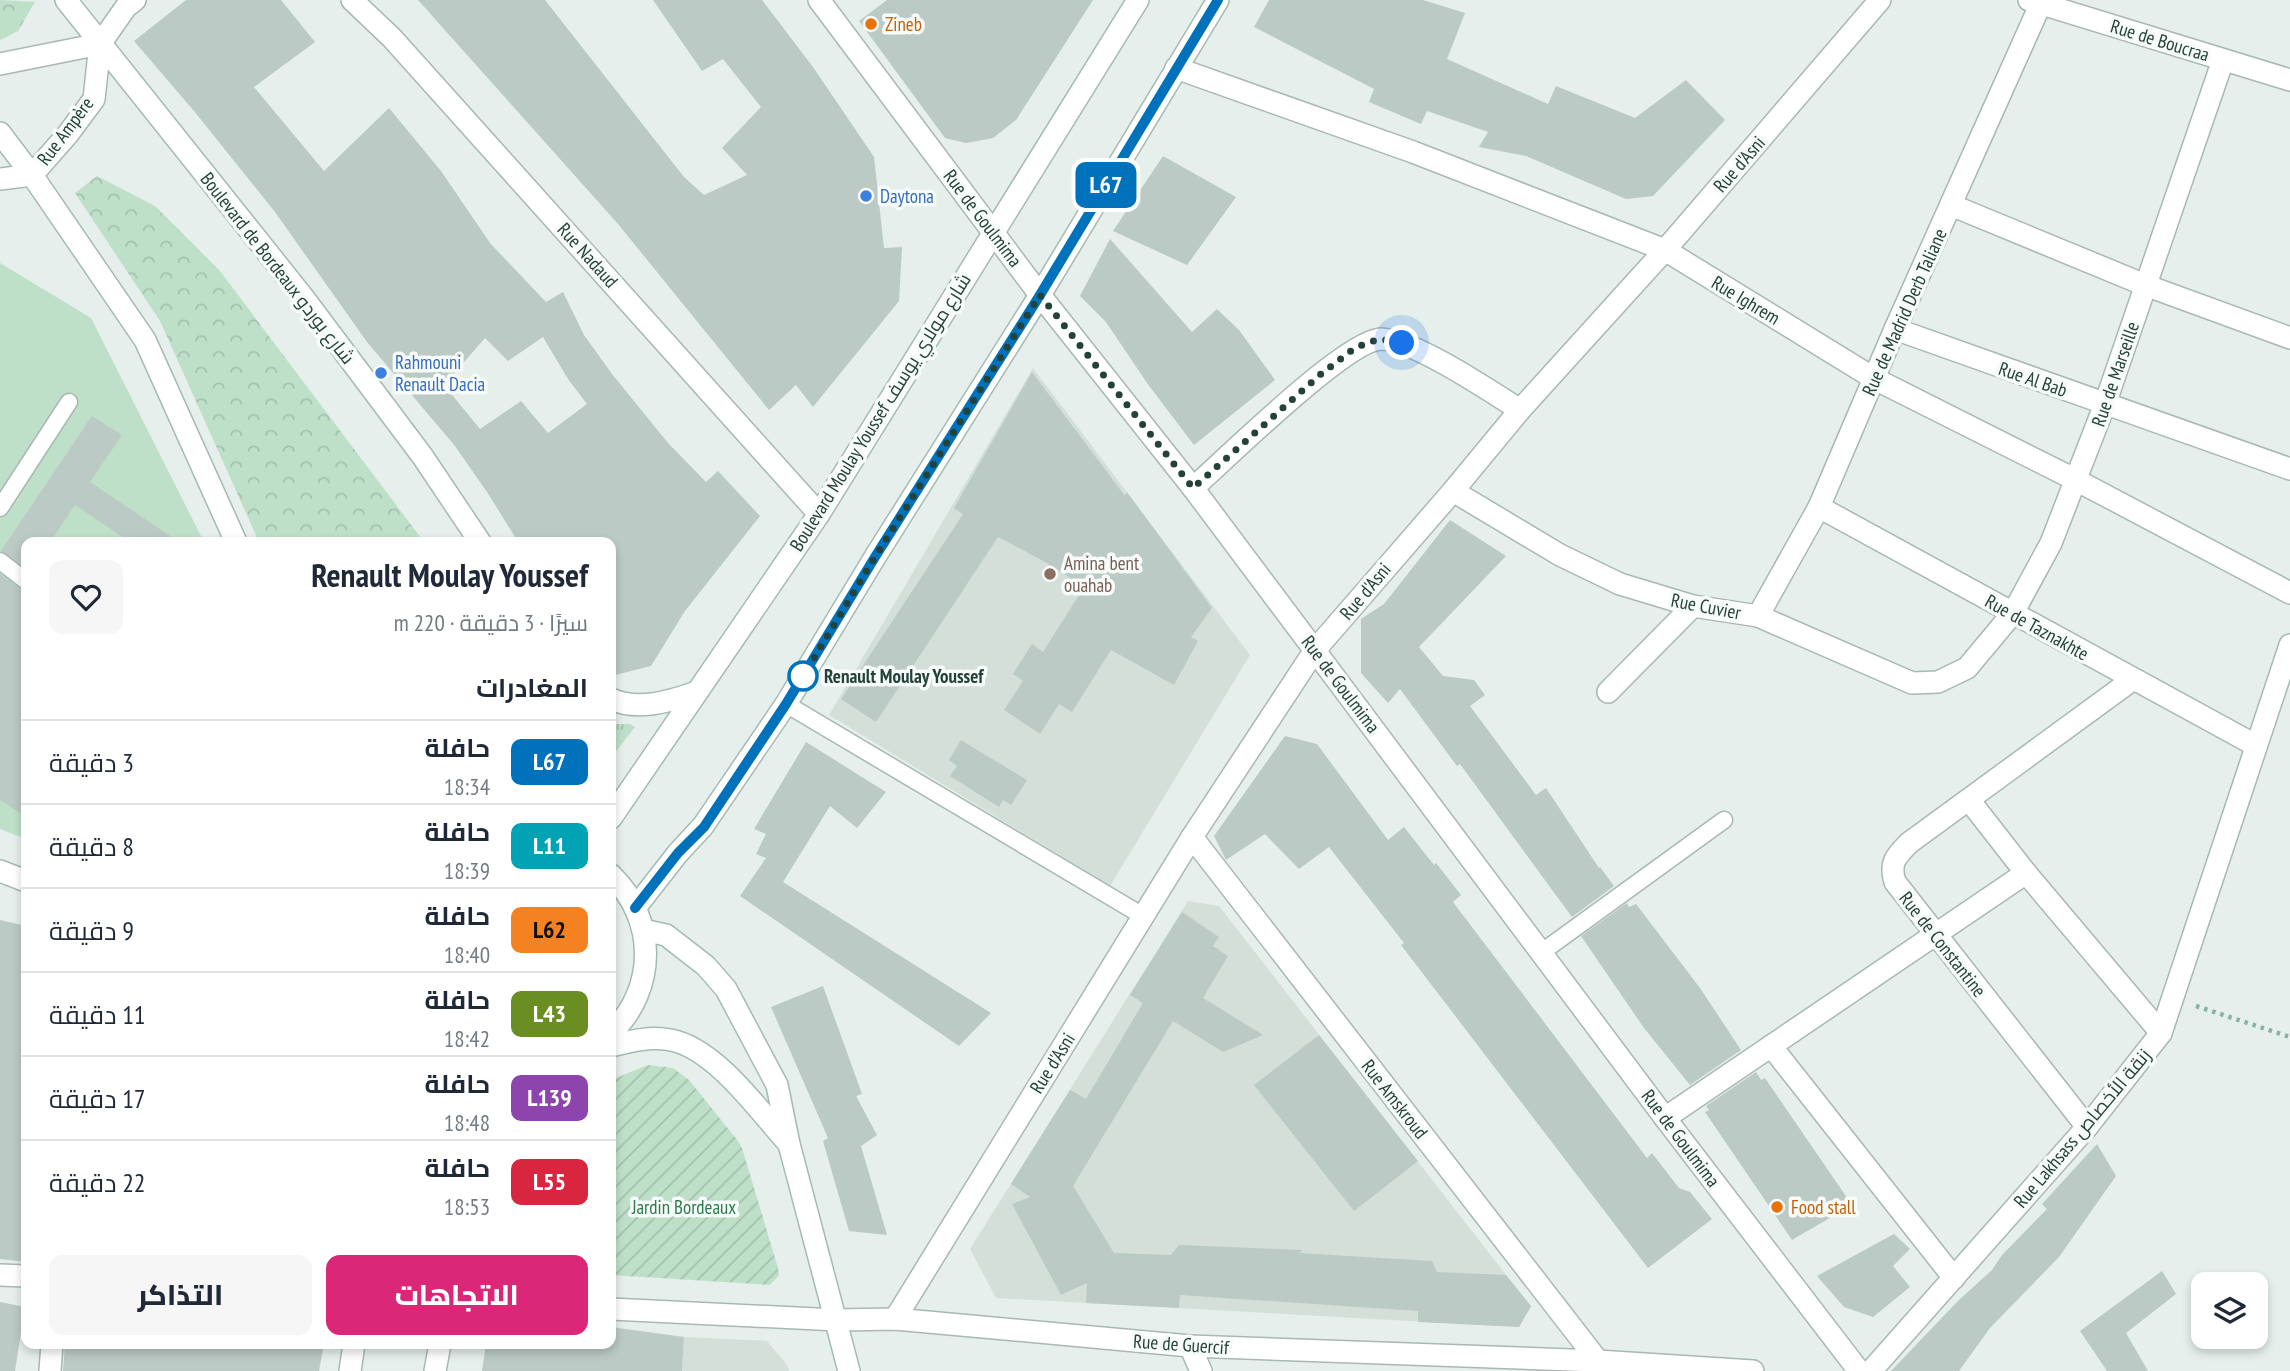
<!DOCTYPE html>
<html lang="ar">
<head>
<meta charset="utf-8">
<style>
	body { margin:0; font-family:"PT Sans Narrow",Cairo,sans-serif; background:#f6f6f7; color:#1f2937; direction:rtl; height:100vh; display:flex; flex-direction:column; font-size:26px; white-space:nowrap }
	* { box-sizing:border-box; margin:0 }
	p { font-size:23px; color:#747a83 }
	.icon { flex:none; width:38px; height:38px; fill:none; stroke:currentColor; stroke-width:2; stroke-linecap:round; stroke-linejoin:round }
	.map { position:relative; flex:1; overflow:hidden; direction:ltr }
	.panel { position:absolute; left:21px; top:537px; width:595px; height:812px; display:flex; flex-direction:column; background:#fff; border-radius:14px; box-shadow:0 4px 10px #0003; direction:rtl }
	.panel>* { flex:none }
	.badge { padding:0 14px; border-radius:10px; font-size:24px; line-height:46px }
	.tools { position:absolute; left:2191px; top:1272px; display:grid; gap:14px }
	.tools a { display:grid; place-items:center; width:77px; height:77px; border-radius:14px; background:#fff; box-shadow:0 4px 10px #0003; font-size:35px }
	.you { position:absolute; width:35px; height:35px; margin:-18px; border:5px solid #fff; border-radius:50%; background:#1a73e8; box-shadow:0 0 0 10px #1a73e833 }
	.map>.badge { position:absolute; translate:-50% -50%; box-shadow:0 0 0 4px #fff }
	h2 { padding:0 28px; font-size:26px; line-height:63px }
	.round { display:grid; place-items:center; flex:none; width:74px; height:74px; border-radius:14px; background:#f6f6f7 }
	.head { display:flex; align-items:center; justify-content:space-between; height:119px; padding:0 28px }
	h1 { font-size:33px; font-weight:800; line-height:52px }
	.primary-button { display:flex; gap:14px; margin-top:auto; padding:14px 28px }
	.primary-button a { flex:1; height:80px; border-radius:14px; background:#db2777; color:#fff; font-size:28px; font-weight:800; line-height:80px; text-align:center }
	.primary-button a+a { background:#f6f6f7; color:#1f2937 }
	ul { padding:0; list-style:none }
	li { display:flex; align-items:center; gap:21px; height:84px; padding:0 28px; border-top:2px solid #e0e1e3 }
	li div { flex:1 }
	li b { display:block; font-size:26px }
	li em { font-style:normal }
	li .badge { min-width:77px; font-weight:700; text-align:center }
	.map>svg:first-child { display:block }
	.built { fill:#d4dfda }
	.grass { fill:url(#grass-tufts) }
	.park { fill:url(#park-crowns) }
	.garden { fill:url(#garden-furrows) }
	.pitch { fill:#bfe0c8 }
	.building { fill:#bbcac4; fill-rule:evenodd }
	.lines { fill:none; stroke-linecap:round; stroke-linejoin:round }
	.service-casing { stroke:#a8b8b2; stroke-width:19 }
	.minor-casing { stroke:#a8b8b2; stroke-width:24 }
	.tertiary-casing { stroke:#a8b8b2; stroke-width:24 }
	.secondary-casing { stroke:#a4bbb3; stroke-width:24 }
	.path { stroke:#86b3a5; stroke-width:4.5; stroke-dasharray:3.5 5; stroke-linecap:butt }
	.service { stroke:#fff; stroke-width:16 }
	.minor { stroke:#fff; stroke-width:21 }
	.tertiary { stroke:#fff; stroke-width:21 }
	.secondary { stroke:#fff; stroke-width:21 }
	.line-casing { stroke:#fff; stroke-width:16 }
	.line { stroke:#0072bc; stroke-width:10 }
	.walk { stroke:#24423a; stroke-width:7; stroke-dasharray:0 12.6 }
	.food-dot { fill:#e8710a; stroke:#f7fbf9; stroke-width:2.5 }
	.shop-dot { fill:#3f7fe0; stroke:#f7fbf9; stroke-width:2.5 }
	.education-dot { fill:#8d6e63; stroke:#f7fbf9; stroke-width:2.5 }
	.stop-dot { fill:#fff; stroke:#0072bc; stroke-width:3.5 }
	.labels { text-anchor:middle; stroke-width:7; stroke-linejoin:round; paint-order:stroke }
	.food-label { font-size:19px; fill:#c56008; stroke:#f7fbf9; text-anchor:start }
	.street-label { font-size:19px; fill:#24423a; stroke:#f7fbf9 }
	.shop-label { font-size:19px; fill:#366cbe; stroke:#f7fbf9; text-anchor:start }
	.education-label { font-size:19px; fill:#785e54; stroke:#f7fbf9; text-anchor:start }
	.stop-label { font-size:19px; font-weight:bold; fill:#24423a; stroke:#f7fbf9; text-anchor:start }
	.park-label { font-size:19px; fill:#2d7a4b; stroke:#f7fbf9 }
</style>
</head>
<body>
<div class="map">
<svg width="2290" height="1371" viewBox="0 0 2290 1371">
	<defs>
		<pattern id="grass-tufts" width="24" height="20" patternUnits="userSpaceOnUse" patternTransform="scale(1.75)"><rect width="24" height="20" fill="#bfe0c8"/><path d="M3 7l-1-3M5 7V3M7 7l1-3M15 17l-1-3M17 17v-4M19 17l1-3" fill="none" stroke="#a4c1ad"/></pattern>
		<pattern id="park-crowns" width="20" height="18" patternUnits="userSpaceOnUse" patternTransform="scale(1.75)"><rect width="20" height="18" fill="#bfe0c8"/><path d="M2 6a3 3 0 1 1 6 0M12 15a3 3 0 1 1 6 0" fill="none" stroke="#a4c1ad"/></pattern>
		<pattern id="garden-furrows" width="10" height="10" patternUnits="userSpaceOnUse" patternTransform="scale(1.75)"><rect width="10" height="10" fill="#bfe0c8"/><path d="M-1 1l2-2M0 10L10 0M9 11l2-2" fill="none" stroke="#a4c1ad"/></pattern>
	</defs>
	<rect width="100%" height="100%" fill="#e6efeb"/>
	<g class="built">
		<path d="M1033,368L1250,655L1110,886L829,715Z"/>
		<path d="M1188,901L1219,906L1531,1307L1519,1327L996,1298L970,1249Z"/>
		<path d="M684,1337L767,1341L787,1365L789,1371H682Z"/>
	</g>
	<path class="grass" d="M611,724H630L635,727L611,758Z"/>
	<g class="park">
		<path d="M0,0L35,2L18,31L0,40Z"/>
		<path d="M97,176L155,206L220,271L424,542H259L160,321L75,193Z"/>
	</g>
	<path class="garden" d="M648,1065L673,1068L689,1080L738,1141L742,1148L778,1268L779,1275L770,1285L611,1275V1080Z"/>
	<path class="pitch" d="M0,263L91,318L204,542H26V839L0,829Z"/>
	<g class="building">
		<path d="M186,0H281L315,42L254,87L324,171L389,108L441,171L490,243L546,302L563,292L584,335L612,374L668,443L706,482L718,471L760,516L685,611L651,666L611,676V542H518L489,495L455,446L367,342L275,212L194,111L134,41ZM543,337L568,379L587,404L548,433L521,401L480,429L444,385L485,338L508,361Z"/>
		<path d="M418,0H545L684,177L704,195L747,175L722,148L761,107L723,59L702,71L653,0H762L813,67L874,157L884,248L902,247L899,301L813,407L796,385L769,410L618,224Z"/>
		<path d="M887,0H1093L1016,120L993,138L966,143L945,138L859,21Z"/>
		<path d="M1269,0H1423L1465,13L1447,59L1548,104L1556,86L1635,118L1686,80L1725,120L1653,196L1626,199L1526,156L1479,147L1488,132L1427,111L1421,124L1369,102L1374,89L1254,27Z"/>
		<path d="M1163,156L1236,197L1187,265L1113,231Z"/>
		<path d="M1110,239L1192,332L1217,309L1239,330L1275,380L1194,445L1147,383L1106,322L1080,296Z"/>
		<path d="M1032,372L1125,496L1127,492L1212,608L1191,637L1198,641L1174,685L1111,650L1072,712L1059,704L1040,734L1004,710L1023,681L1013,674L1032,644L1043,652L1084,587L1047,563L998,537L876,722L841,699L963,514L954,508Z"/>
		<path d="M92,416L122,435L90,482L179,542H130L75,505L50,542H26V568L1,551Z"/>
		<path d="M1450,520L1506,556L1419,647L1443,676L1474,680L1485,695L1470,706L1536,795L1546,788L1599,868L1600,867L1614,886L1572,917L1460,764L1457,766L1400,689L1388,703L1361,673V619L1384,604Z"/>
		<path d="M0,574L20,589L26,591V817L0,800Z"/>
		<path d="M1285,736L1317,744L1388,840L1404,827L1434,865L1436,863L1461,895L1453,902L1647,1158L1652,1153L1679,1188L1690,1192L1712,1219L1648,1268L1401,945L1404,943L1329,847L1299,869L1265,834L1226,860L1214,836Z"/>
		<path d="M961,740L1027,780L1011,805L1003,800L999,807L950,776L957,766L949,760Z"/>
		<path d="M806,742L886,792L857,828L830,806L783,882L991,1013L959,1046L740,896L766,858L756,854L766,834L754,829Z"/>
		<path d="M1627,903L1629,907L1636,904L1700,988L1741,1050L1690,1085L1644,1028L1581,936Z"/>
		<path d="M1182,912L1219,937L1213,946L1228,956L1203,998L1263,1035L1223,1052L1173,1021L1073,1186L1114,1253L1171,1255L1179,1245L1303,1250L1299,1253L1432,1261L1437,1272L1506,1275L1531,1306L1519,1327L1418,1322V1311L1180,1295L1179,1308L1086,1303L1087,1283L1061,1295L1012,1204L1030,1197L1011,1184L1070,1090L1086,1099L1143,1003L1130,995Z"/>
		<path d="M0,920L26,926V1262L0,1259Z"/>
		<path d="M823,986L862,1094L856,1096L877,1135L861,1146L887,1235L849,1231L823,1141L828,1138L771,1007Z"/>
		<path d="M1319,1035L1418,1161L1354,1211L1254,1085Z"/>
		<path d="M1756,1072L1761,1080L1765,1078L1852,1205L1792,1240L1705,1112L1709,1110L1706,1106Z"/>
		<path d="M2097,1144L2116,1176L2059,1257L1990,1328L1959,1371H1891L1959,1300L1992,1270L2002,1255L2047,1209L2042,1204Z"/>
		<path d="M1894,1234L1910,1249L1893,1266L1910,1287L1873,1317L1844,1307L1817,1276Z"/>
		<path d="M2162,1271L2176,1294L2126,1333L2148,1371H2107L2080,1331Z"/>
		<path d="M0,1302L25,1307L15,1371H0Z"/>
		<path d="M611,1327L684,1337L682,1371H482L486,1344H611Z"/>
		<path d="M65,1344H324L319,1371H63Z"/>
	</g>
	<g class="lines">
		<defs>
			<g id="service">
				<path d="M0,508L69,402"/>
				<path d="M0,561L26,581"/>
				<path d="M786,704L1143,916"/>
				<path d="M1542,952L1724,820"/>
			</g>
			<g id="minor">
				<path d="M352,0L392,38L819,514"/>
				<path d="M100,44L126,7L135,0"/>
				<path d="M1176,68L1413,152L1665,250L1875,379L2076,480L2290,593"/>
				<path d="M1951,205L2145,285L2290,338"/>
				<path d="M1895,329L2290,469"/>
				<path d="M1193,488C1225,460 1346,340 1381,339C1413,339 1490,391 1520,410"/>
				<path d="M1453,491L1560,555L1620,584L1693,606L1758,616L1912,683L1938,682L1967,668L2013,613L2051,543L2105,404L2223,60"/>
				<path d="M1819,507L2255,745"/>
				<path d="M1758,616L1819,507L1895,329L2041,3"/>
				<path d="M1608,692L1693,606"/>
				<path d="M1969,800L2026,873L2161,1033"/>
				<path d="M1192,837L1598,1361"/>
				<path d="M0,871L26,881"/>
				<path d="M1771,1046L1954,1278"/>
				<path d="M1665,1118L2026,873"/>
				<path d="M2087,1127L1895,882C1889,863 1896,856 1909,843L2132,680"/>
				<path d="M0,1275L26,1276"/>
				<path d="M611,1309L837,1320L895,1319L1190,1346L1598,1361L1753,1371"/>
				<path d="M895,1319L1192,837L1315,650L1453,491L1520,410L1665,250L1880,0"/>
				<path d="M1190,1346L1201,1371"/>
				<path d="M50,1371L52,1344"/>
				<path d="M1871,1371L2087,1127L2161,1033L2290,645"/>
			</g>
			<g id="tertiary">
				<path d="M819,0L1040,295L1193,488L1665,1118L1859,1371"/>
				<path d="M2029,0L2290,80"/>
				<path d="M0,64L100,44L94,99L68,134L32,175L0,179"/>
			</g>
			<g id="secondary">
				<path d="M66,0L303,297L423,457L480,542"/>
				<path d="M0,133L32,175L145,340L236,542"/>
				<path d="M611,699C637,711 668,702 694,693"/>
				<path d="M611,818L819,514L1138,0"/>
				<path d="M611,875C657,919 657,989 611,1033"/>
				<path d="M635,908L678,853L703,826L786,704L875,557L1040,295L1218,0"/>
				<path d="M643,930L666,935L706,966L726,989L777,1085L789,1144L849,1371"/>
				<path d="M611,1046C631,1041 650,1036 671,1040C716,1049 759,1111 789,1144"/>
				<path d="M350,1371L354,1344"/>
				<path d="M435,1371L440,1344"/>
			</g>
		</defs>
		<use href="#service" class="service-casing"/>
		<use href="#minor" class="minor-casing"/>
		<use href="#tertiary" class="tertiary-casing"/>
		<use href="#secondary" class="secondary-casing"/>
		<path class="path" d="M2196,1006L2290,1037"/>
		<use href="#service" class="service"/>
		<use href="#minor" class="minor"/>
		<use href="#tertiary" class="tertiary"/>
		<use href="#secondary" class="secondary"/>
	</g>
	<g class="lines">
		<defs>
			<path id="line" d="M635,908L678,853L704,827L786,704L875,557L1040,295L1218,0"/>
		</defs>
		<use href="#line" class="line-casing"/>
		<use href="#line" class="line"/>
		<path class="walk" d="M803,676L799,683L875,557L1040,295L1193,488L1321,374L1351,351L1366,343L1381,339L1402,343"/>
	</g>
	<g class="food-dot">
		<circle cx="871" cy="24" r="7"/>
		<circle cx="1777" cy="1207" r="7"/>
	</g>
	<g class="shop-dot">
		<circle cx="866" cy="196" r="7"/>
		<circle cx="381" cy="373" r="7"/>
	</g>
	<circle class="education-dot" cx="1050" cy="574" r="7"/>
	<circle class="stop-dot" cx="803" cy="676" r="14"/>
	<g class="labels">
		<g class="food-label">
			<text x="885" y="31">Zineb</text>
			<text x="1791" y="1214">Food stall</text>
		</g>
		<g class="street-label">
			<text transform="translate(2160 40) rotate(17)" y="7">Rue de Boucraa</text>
			<text transform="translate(65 131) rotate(-53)" y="7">Rue Ampère</text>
			<text transform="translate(1739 164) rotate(-49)" y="7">Rue d'Asni</text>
			<text transform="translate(983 218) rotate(53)" y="7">Rue de Goulmima</text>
			<text transform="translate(588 255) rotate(48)" y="7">Rue Nadaud</text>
			<text transform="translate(278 268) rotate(52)" y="7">Boulevard de Bordeaux شارع بوردو</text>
			<text transform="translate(1746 300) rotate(31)" y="7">Rue Ighrem</text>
			<text transform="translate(1904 312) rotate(-66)" y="7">Rue de Madrid Derb Taliane</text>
			<text transform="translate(2115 374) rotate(-71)" y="7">Rue de Marseille</text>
			<text transform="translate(2033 379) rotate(19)" y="7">Rue Al Bab</text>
			<text transform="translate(880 412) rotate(-58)" y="7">Boulevard Moulay Youssef شارع مولاي يوسف</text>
			<text transform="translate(1365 591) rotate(-50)" y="7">Rue d'Asni</text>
			<text transform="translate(1706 606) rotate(11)" y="7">Rue Cuvier</text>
			<text transform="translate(2037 627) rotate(29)" y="7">Rue de Taznakhte</text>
			<text transform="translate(1341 684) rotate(53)" y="7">Rue de Goulmima</text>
			<text transform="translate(1943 944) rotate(52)" y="7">Rue de Constantine</text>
			<text transform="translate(1052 1063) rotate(-58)" y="7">Rue d'Asni</text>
			<text transform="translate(1395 1099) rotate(52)" y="7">Rue Amskroud</text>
			<text transform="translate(2082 1128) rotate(-50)" y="7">Rue Lakhsass زنقة الأخصاص</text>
			<text transform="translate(1681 1138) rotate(53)" y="7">Rue de Goulmima</text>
			<text transform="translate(1181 1344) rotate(4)" y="7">Rue de Guercif</text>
		</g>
		<g class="shop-label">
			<text x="880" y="203">Daytona</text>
			<text x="395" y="369">Rahmouni<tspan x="395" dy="22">Renault Dacia</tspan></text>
		</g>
		<g class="education-label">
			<text x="1064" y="570">Amina bent<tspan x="1064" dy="22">ouahab</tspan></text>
		</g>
		<g class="stop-label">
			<text x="824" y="683">Renault Moulay Youssef</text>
		</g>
		<g class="park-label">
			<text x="684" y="1214">Jardin Bordeaux</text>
		</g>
	</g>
</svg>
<div class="tools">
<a><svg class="icon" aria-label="layers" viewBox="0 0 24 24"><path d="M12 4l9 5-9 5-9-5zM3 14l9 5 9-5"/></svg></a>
</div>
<div class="you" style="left:1402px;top:343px"></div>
<b class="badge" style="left:1106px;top:185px;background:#0072bc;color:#fff">L67</b>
<section class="panel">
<div class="head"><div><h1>Renault Moulay Youssef</h1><p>سيرًا · 3 دقيقة · 220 m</p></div><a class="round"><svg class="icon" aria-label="heart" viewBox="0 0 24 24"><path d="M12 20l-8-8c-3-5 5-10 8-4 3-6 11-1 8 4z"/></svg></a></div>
<h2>المغادرات</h2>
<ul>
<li><span class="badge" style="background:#0072bc;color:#fff">L67</span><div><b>حافلة</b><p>18:34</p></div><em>3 دقيقة</em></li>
<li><span class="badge" style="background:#00a3b4;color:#fff">L11</span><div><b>حافلة</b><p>18:39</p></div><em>8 دقيقة</em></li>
<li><span class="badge" style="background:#f58220;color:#111">L62</span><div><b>حافلة</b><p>18:40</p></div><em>9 دقيقة</em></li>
<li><span class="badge" style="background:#6b8e23;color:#fff">L43</span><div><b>حافلة</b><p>18:42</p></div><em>11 دقيقة</em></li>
<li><span class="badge" style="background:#8e44ad;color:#fff">L139</span><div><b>حافلة</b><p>18:48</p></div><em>17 دقيقة</em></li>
<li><span class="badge" style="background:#d7263d;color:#fff">L55</span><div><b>حافلة</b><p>18:53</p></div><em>22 دقيقة</em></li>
</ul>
<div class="primary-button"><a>الاتجاهات</a><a>التذاكر</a></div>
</section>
</div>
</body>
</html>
